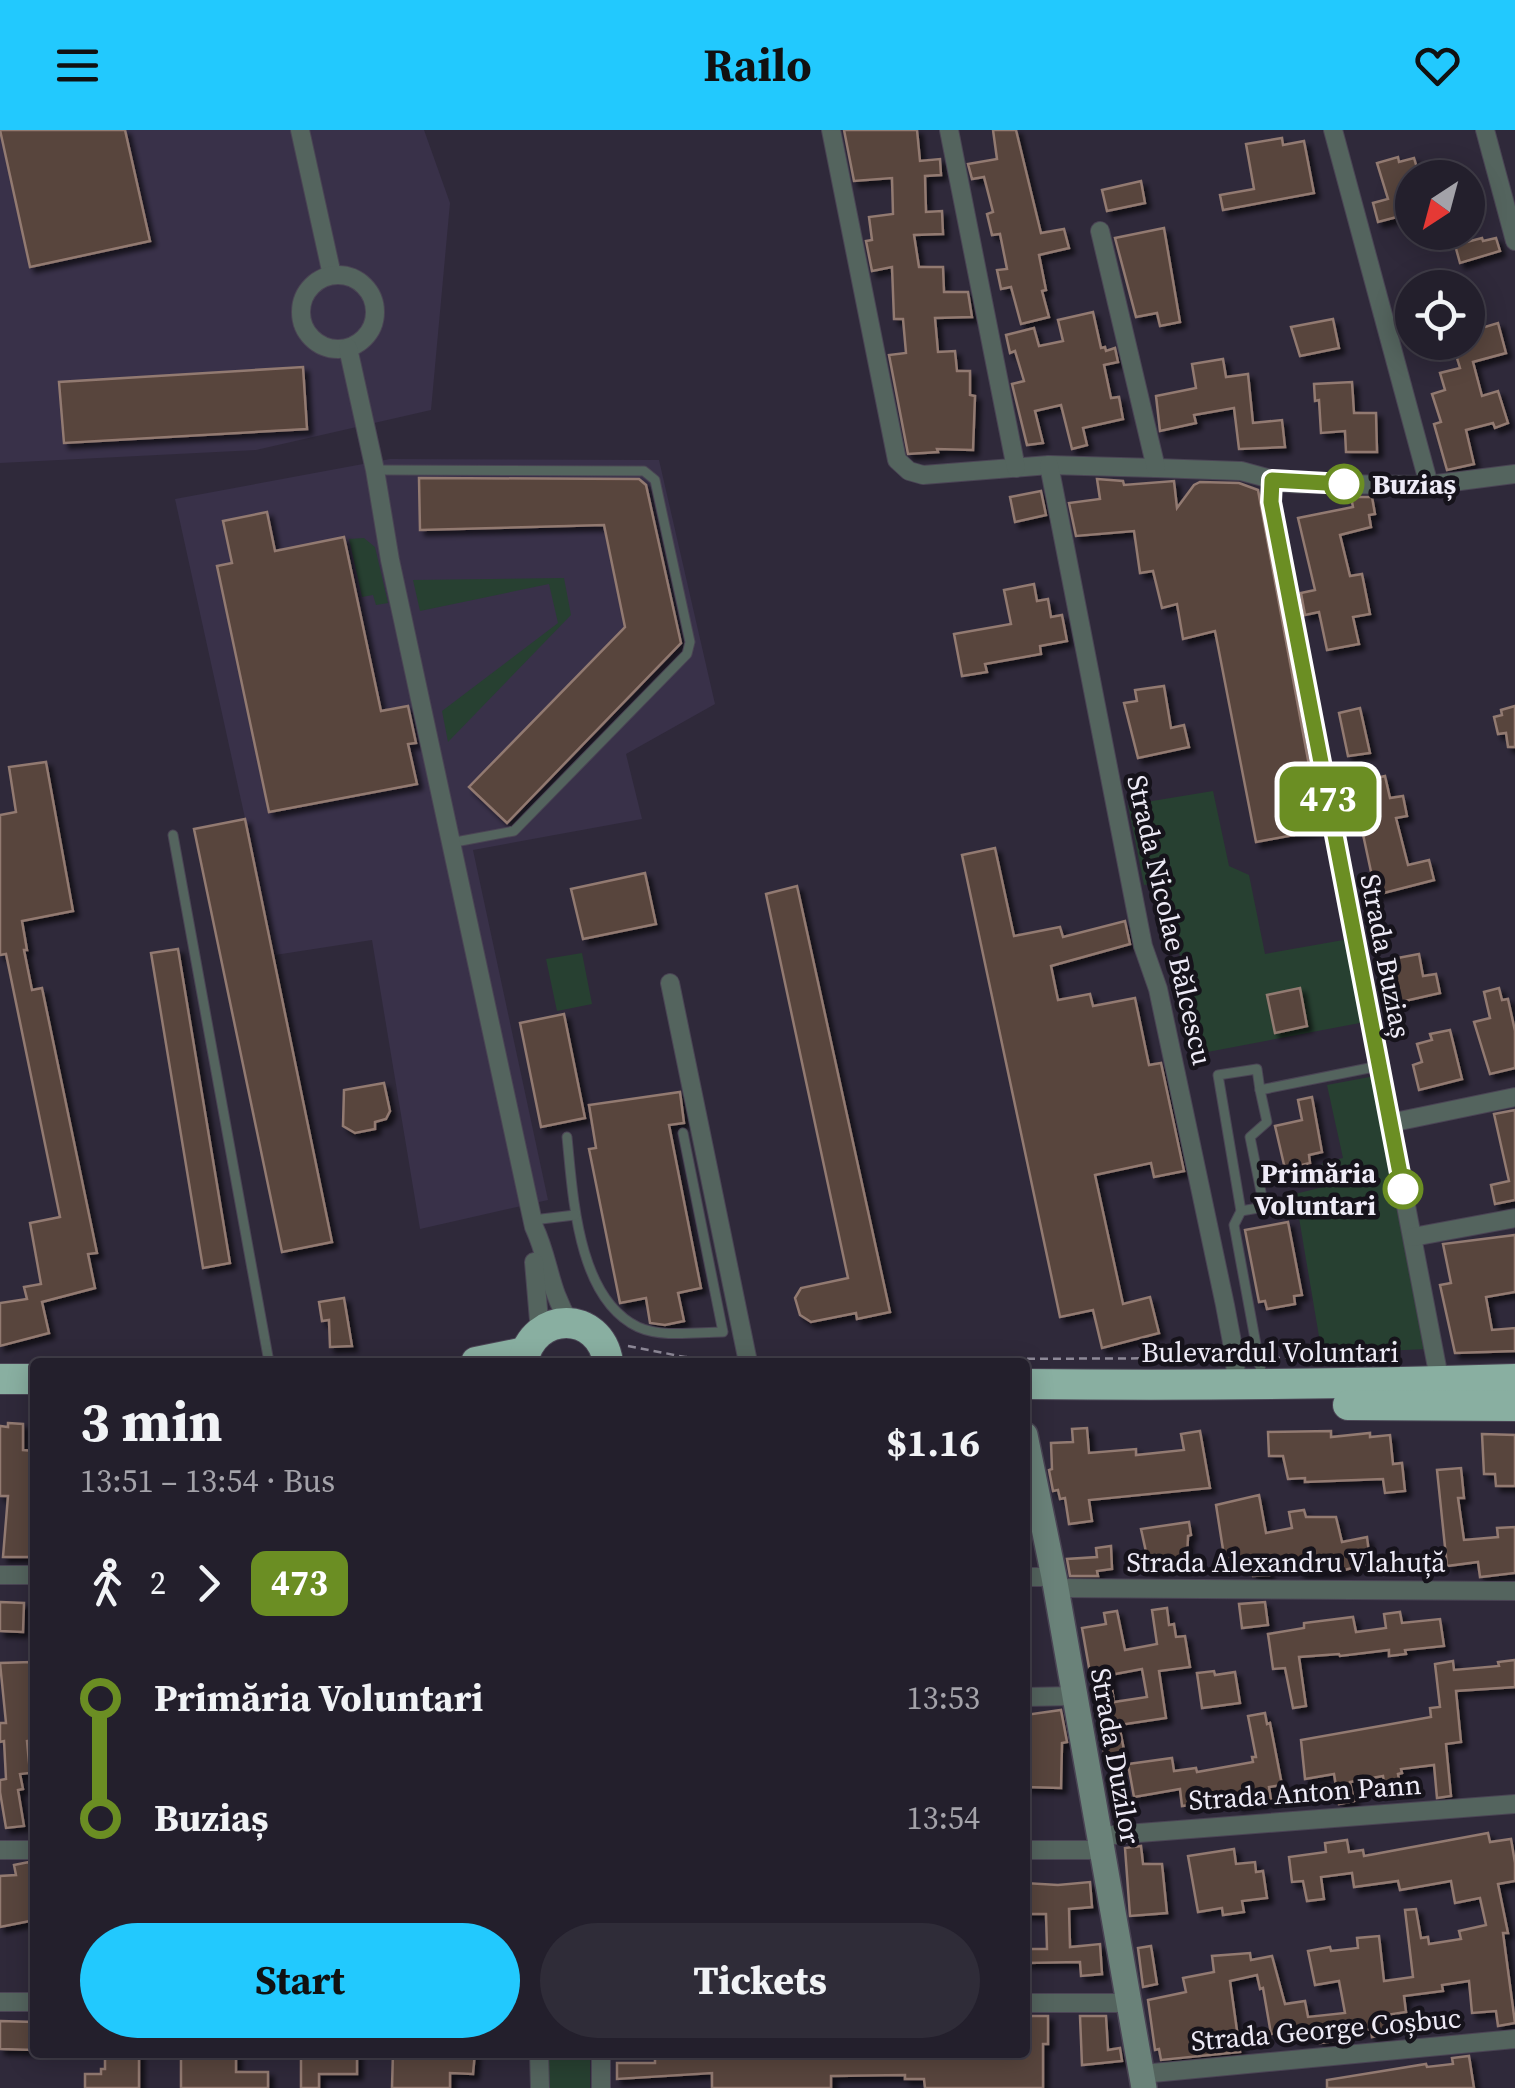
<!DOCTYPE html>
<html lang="en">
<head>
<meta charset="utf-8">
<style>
	body { margin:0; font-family:"Source Serif 4",serif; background:#2f2c38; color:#f1f3f6; height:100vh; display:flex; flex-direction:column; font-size:38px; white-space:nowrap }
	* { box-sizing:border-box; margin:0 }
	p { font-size:32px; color:#a3a2a9 }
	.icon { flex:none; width:55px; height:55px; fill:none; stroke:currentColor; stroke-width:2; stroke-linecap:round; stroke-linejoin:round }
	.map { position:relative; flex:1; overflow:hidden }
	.side { position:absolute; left:30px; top:1228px; width:1000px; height:700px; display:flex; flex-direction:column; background:#231f2c; border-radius:10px; box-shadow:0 5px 25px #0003,0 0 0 2px #403d48 }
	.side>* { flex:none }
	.badge { padding:0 20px; border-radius:15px; font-size:35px; line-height:65px }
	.needle { width:65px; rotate:216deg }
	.controls { position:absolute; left:1395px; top:30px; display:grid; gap:20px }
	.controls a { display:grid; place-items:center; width:90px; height:90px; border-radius:50%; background:#231f2c; box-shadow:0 5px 25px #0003,0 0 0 2px #403d48; font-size:50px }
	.map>.badge { position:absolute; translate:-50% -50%; box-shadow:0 0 0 5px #fff }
	.legs { display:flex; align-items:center; gap:15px; height:110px; padding:0 50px; font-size:32px }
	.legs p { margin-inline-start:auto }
	.head { display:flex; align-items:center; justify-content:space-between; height:170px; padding:0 50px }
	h1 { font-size:55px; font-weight:700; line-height:75px }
	.cta { display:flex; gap:20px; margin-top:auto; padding:20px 50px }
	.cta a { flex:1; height:115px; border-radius:60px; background:#22c9fe; color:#111; font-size:40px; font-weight:700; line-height:115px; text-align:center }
	.cta a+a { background:#2f2c38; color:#f1f3f6 }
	ul { padding:0 50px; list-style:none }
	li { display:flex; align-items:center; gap:35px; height:120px; font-size:38px }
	li i { display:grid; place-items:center; width:15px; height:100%; margin:0 12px; background:currentColor }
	li i::after { content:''; width:25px; height:25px; margin:-12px; border:8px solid; border-radius:50%; background:#231f2c }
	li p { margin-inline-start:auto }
	li:first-child i { background:linear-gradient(#0000 50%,currentColor 0) }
	li:last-child i { background:linear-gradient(currentColor 50%,#0000 0) }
	header { display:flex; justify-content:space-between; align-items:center; height:130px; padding:0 50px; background:#22c9fe; color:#111; font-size:45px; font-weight:700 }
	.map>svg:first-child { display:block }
	.built { fill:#393149 }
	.green { fill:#274031 }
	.building { fill:#59443c; stroke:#927a71; stroke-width:2.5; fill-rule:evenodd; filter:url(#shadow) }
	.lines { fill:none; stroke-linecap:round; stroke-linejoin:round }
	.lane-casing { stroke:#4a4454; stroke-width:11 }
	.street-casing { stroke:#4a4454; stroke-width:20 }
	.secondary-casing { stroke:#4a4454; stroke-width:28 }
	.highway-casing { stroke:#4a4454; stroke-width:32 }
	.path { stroke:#8e8998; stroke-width:2.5; stroke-dasharray:8 5; stroke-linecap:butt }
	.lane { stroke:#54645e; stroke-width:9 }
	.street { stroke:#54645e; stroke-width:18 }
	.secondary { stroke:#6a8279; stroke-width:25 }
	.highway { stroke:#89afa1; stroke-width:30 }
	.line-1-casing { stroke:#fff; stroke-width:22 }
	.line-1 { stroke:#6b8e23; stroke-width:15 }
	.stop-1-dot { fill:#fff; stroke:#6b8e23; stroke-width:5 }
	.labels { text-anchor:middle; stroke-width:9; stroke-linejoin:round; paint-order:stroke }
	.stop-label { font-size:28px; font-weight:bold; fill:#eeebf7; stroke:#16131b; text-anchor:start }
	.street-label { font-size:28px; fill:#eeebf7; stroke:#16131b }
</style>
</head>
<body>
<header><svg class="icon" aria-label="menu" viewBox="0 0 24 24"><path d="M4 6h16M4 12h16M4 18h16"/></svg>Railo<svg class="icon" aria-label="heart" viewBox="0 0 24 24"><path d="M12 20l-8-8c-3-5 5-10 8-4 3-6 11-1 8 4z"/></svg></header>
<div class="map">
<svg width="1515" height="1958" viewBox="0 0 1515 1958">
	<defs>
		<filter id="shadow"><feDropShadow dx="5" dy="5" stdDeviation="2.5" flood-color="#0009"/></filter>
	</defs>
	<rect width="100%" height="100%" fill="#2f293a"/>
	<g class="built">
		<path d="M0,0H424L450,73L431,280L256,320L0,333Z"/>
		<path d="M390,329L659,330L715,574L626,624L642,689L473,720L548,1070L420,1099L372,810L275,825L175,369Z"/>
	</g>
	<g class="green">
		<path d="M364,408L375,417L388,473L376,475L373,465L362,467L349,409Z"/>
		<path d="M564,448L571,485L448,612L442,581L558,493L549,454L420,481L413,450Z"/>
		<path d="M1213,661L1229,736L1249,745L1265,824L1349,809L1365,892L1197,924L1167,752L1144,755L1128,675Z"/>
		<path d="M582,823L592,874L557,881L546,829Z"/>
		<path d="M1375,946L1426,1219L1322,1224L1295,1064L1327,1056L1322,1033L1343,1028L1327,955Z"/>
		<rect x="549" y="1923" width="41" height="35"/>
	</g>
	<g class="building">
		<path d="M0,0H125L150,111L30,137Z"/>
		<path d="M844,0H917L920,31L940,29L941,45L925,46L926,82L942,81L943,104L914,105L919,137H943L944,162H968L972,187L935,188L938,222L955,221L957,241H970V265L975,266L973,320L937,319L938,322L908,324L889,225L906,223L903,189H894L892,137L872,141L866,111L872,110L869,87L893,84L892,48L854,51Z"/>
		<path d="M993,0H1016L1041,103L1064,99L1069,118L1039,125L1046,160L1042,161L1049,187L1021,194L1011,157L1001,159L997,140L1007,139L1000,104L992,105L987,84L993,82L984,47L972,49L968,34L997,29Z"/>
		<path d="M1282,8L1283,15L1304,11L1314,63L1223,80L1220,65L1254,59L1246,14Z"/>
		<path d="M1398,27L1399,32L1414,28L1420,48H1412V83L1378,92L1373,73L1388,69L1377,33Z"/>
		<path d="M1141,51L1145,73L1107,81L1102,60Z"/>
		<path d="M1164,98L1180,192L1160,196L1157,183L1136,187L1115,108Z"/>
		<path d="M1482,108L1483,111L1496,108L1500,121L1460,133L1455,115Z"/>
		<path d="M1093,182L1101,218L1105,217L1106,221L1115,218L1118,232L1104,235L1111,268L1119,267L1123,289L1083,298L1087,315L1072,319L1061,275L1035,281L1043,313L1027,315L1012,254L1024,251L1015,221L1010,223L1006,205L1034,198L1039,216L1063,211L1058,190Z"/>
		<path d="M1333,189L1339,218L1300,226L1291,197Z"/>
		<path d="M1498,193L1506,223L1473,232L1482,266L1498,261L1508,293L1495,298L1493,293L1466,300L1474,334L1447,340L1434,294L1441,292L1432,264L1445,260L1440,243L1460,238L1452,212H1468V202Z"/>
		<path d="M1223,229L1226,247L1248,244L1253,293L1282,290L1285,317L1239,319L1234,278L1194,285L1196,293L1160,301L1156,266L1196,258L1192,234Z"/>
		<path d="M303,237L307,299L64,313L59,252Z"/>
		<path d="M1352,252L1354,283H1376L1377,322H1346L1345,301L1321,303L1319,270L1315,271L1314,254Z"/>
		<path d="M419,348L639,349L646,355L681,513L507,693L469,657L625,497L604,395L420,400Z"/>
		<path d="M1097,349L1123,351L1124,355L1174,351L1177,378L1194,355L1200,352L1239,353L1258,360L1321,700L1256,712L1215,501L1183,509L1177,474L1162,478L1153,441L1140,443L1134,401L1076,406L1069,373L1100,369Z"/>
		<path d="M1041,361L1046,385L1015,392L1010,367Z"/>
		<path d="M1351,367H1372L1375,384L1369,385L1371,397L1340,405L1350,446L1362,444L1370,484L1353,487L1359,514L1327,520L1319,482L1305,485L1301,463L1315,460L1298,388L1353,377Z"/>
		<path d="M267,382L275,421L344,407L381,581L408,576L416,613L408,614L417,654L269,682L217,436L232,433L223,391Z"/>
		<path d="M1034,454L1037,471L1048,469L1051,487L1062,485L1067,511L1040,516L1041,524L985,534L987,542L962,546L954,504L1011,494L1004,460Z"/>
		<path d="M1164,556L1171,598L1184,595L1189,617L1138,628L1124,573L1137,571L1135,560Z"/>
		<path d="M1515,576V617H1508L1506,603L1498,604L1494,587L1502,585L1501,580Z"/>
		<path d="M1360,578L1370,623L1348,626L1339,583Z"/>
		<path d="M46,632L73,781L22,791L27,820H24L32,860L42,858L97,1123L88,1124L95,1158L42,1172L49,1203L0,1216V1173L27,1169L24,1157L41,1154L30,1093L60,1087L6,824L0,825V685L16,682L9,637Z"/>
		<path d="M1385,646L1390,668L1403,666L1407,686L1396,688L1408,735L1429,730L1434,750L1376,765L1352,653Z"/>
		<path d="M245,689L332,1112L282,1122L194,699Z"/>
		<path d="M995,718L1014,806L1060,797L1063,807L1125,791L1130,814L1051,836L1058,870L1090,864L1093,876L1135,868L1149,935L1161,933L1184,1041L1154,1047L1151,1033L1095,1045L1123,1174L1150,1167L1159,1203L1102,1218L1093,1180L1060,1187L962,725Z"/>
		<path d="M645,743L656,794L583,809L571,759Z"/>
		<path d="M797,756L890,1182L857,1189L856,1183L811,1192L800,1185L795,1168L801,1158L848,1148L766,764Z"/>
		<path d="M178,819L230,1133L203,1138L151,823Z"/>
		<path d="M1419,824L1423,846L1436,844L1440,863L1396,873L1387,830Z"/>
		<path d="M1300,858L1307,896L1275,903L1267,865Z"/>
		<path d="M1499,858L1502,870L1508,869L1515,901V938L1490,944L1474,892L1490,888L1484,862Z"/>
		<path d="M564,884L585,988L541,997L520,893Z"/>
		<path d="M1450,900L1462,949L1419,960L1413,935L1422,932L1417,914L1432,910L1430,904Z"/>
		<path d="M384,953L390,981L386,989L375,992V999L355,1003L343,996L344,960Z"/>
		<path d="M680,962L684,993L669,995L701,1158L678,1163L684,1191L665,1195L650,1193L646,1168L620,1173L589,1019L596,1018L589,975Z"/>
		<path d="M1312,967L1322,1022L1309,1025L1310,1033L1285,1039L1275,996L1302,990L1298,970Z"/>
		<path d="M1515,980V1070L1495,1074L1491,1055L1509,1051L1494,984Z"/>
		<path d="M1288,1092L1302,1165L1294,1166L1295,1174L1267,1179L1265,1171L1259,1172L1245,1100Z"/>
		<path d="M1515,1105V1162L1486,1167L1492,1200L1515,1198V1221L1455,1223L1440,1155L1451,1153L1443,1114Z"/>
		<path d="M344,1168L352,1216L330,1217L329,1190L322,1191L319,1172Z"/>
		<path d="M8,1293L23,1294V1320L35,1321V1427H3L8,1366H0V1296L8,1297Z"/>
		<path d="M1087,1298L1089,1323L1136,1319V1325L1184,1320L1181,1304L1200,1301L1210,1358L1089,1370L1092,1391L1069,1394L1065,1368L1060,1369L1058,1360L1053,1361L1049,1340L1052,1339L1051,1313L1073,1312L1072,1299Z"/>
		<path d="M1331,1301V1307L1370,1303V1307L1390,1305L1393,1334L1402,1333L1405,1361L1385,1363L1383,1349L1305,1352V1348L1288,1349L1283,1326H1269L1268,1302Z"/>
		<path d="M1482,1304L1515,1305V1356H1496L1495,1344H1484Z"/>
		<path d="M1461,1338L1464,1368H1458L1464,1410L1498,1407L1497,1398L1515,1397V1443L1480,1447L1478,1432L1447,1436L1437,1340Z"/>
		<path d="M1259,1365L1266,1403L1292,1398L1289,1382L1304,1380L1306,1387H1336L1342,1412L1367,1407L1369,1423L1364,1424L1366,1434L1341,1441L1300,1443L1298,1430L1268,1436L1269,1445L1253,1446L1249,1429L1225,1432L1216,1375Z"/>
		<path d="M1189,1392L1191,1405L1188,1406L1187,1429L1167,1432L1168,1437L1150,1440L1141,1399Z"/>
		<path d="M1111,1416L1112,1439L1097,1441L1098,1446H1070L1067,1429L1097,1427L1096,1418Z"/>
		<path d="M0,1472L24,1473L23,1502L0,1501Z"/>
		<path d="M1265,1472L1268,1495L1242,1498L1239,1474Z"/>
		<path d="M1167,1478L1169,1495L1174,1494L1176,1507L1185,1506L1190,1537L1159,1541L1166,1588L1119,1595L1127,1635L1107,1639L1082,1498L1106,1494L1104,1483L1117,1481L1125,1520L1157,1514L1152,1480ZM1142,1539L1147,1567L1114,1572L1110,1545Z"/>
		<path d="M1400,1482L1402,1493L1440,1489L1444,1516L1405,1520L1406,1524L1389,1526V1520L1340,1526L1339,1524L1299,1527L1306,1576L1293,1578L1285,1538L1273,1539L1268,1504L1304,1498V1493L1353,1487L1356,1502L1386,1498L1384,1484Z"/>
		<path d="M1515,1530V1557L1456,1561L1461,1612L1446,1614L1451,1666L1437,1668L1434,1635L1401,1639L1402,1643L1398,1644L1400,1656L1385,1658L1383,1646L1350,1652L1354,1671L1339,1674L1334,1644L1305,1649L1301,1610L1431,1587L1430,1578L1440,1577L1435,1534L1453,1531L1454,1540L1499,1536L1498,1532Z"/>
		<path d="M31,1532V1555H35V1610L27,1611L30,1643L20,1644L23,1659L18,1660L24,1696L6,1698L0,1662V1650L6,1649L4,1611L0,1612V1593H6L0,1533Z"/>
		<path d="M1214,1541L1215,1545L1235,1542L1240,1573L1202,1578L1197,1543Z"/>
		<path d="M1061,1580L1067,1612L1062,1613L1061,1658L1025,1657V1585Z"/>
		<path d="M1265,1583L1267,1594L1270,1593L1282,1655L1269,1657L1271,1670L1237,1676L1236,1669L1182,1676L1180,1659L1134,1667L1128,1634L1172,1628L1174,1641L1196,1638L1197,1642L1253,1632L1252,1627H1256L1248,1586Z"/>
		<path d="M1488,1703L1490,1712L1511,1709L1515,1733V1751L1498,1754L1508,1803H1503L1515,1893L1498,1896L1496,1881L1472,1883L1469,1851L1442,1855L1443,1861L1404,1866L1406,1882L1386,1885L1389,1904L1372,1907L1371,1899L1334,1905L1335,1911L1320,1913V1906L1296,1910L1294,1900L1271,1904L1263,1858L1260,1859L1257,1845L1230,1851L1240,1922L1161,1930L1159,1919L1155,1920L1148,1870L1186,1862L1183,1848L1214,1842L1212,1826L1250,1823L1251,1830L1272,1826L1285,1874L1305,1871L1308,1887L1345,1883L1339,1851L1315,1855L1308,1821L1330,1817L1331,1821L1358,1818L1357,1808L1379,1806L1384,1851L1413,1847L1405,1780L1416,1779L1421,1808L1428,1807L1429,1814L1461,1809L1459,1801L1486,1795L1480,1768L1455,1773L1451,1751L1400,1760L1398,1751L1354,1757L1352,1743L1321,1747L1324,1769L1307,1771L1303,1751L1292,1752L1289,1727L1326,1722L1325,1713L1347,1710L1349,1722L1363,1720L1364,1726Z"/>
		<path d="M1141,1716L1143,1734H1162L1167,1783L1130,1786L1125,1718Z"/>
		<path d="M1234,1719L1236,1734L1255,1732L1256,1742L1263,1741L1267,1768L1242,1771L1244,1782L1223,1785L1222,1778L1198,1782L1188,1726Z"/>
		<path d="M29,1732L30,1740L35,1739V1790L0,1797V1746L16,1745L14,1735Z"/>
		<path d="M1090,1752L1092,1777L1069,1779L1070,1817L1100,1814L1102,1844L1081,1846L1080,1832L1025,1833V1819H1047L1046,1784H1025V1753L1058,1755Z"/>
		<path d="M1151,1816L1157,1854L1143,1857L1138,1818Z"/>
		<path d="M1027,1886H1048V1914H1043V1958H925L924,1949H905V1945L831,1946V1958H712V1943L617,1949V1933H655V1922H1025Z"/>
		<path d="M1080,1886H1106L1108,1920L1120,1918L1122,1931L1082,1935Z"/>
		<path d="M0,1891L35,1892V1920L0,1919Z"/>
		<path d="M105,1922H139V1958H85V1944H101V1939H105Z"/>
		<path d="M181,1922H236V1942H268V1958H181Z"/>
		<path d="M301,1922H357V1944H319V1958H301Z"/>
		<path d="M393,1922H475L473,1944L450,1943V1958H392Z"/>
		<path d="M1469,1926L1474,1958H1327V1950L1426,1934L1427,1937L1453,1934L1452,1928Z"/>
	</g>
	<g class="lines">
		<defs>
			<g id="lane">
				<path d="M375,340L644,341L655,350L690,512L687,524L514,701L450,713"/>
				<path d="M173,705L269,1232"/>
				<path d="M1260,960L1257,939L1218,945L1241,1081L1234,1095L1262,1247"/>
				<path d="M567,1007C573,1065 577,1168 638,1197C662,1208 697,1202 723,1202L683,1003"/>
				<path d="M1241,1081L1264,1077L1250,1007L1267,992L1260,960L1379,936"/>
				<path d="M533,1090L575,1085"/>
				<path d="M408,1232H410"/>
			</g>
			<g id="street">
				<path d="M300,0L332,145"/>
				<path d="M831,0L897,330L909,341L923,345L1049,335L1156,338L1241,341L1286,353L1304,354L1429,355L1515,344"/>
				<path d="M949,0L1016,338"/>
				<path d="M1333,0L1429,355"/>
				<path d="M1485,0L1515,111"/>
				<path d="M1100,101L1156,338"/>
				<circle cx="338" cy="182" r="37"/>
				<path d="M348,218L375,340L390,430L534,1097C550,1131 548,1158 570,1193"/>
				<path d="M1049,335L1143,816L1158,859L1225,1175L1235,1228L1236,1256"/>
				<path d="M1272,349L1271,372L1440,1253"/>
				<path d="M670,853L748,1232"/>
				<path d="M1390,993L1515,967"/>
				<path d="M1413,1107L1515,1088"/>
				<path d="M534,1132L540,1202"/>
				<path d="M0,1445H35"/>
				<path d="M1025,1447H1054"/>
				<path d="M1056,1458L1515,1461"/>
				<path d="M1025,1567L1075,1566"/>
				<path d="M1100,1706L1515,1674"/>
				<path d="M0,1720H35"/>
				<path d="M1025,1720H1103"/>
				<path d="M0,1872H35"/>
				<path d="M1025,1873H1129"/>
				<path d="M539,1922L540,1958"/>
				<path d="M601,1922V1958"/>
				<path d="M1142,1944L1515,1909"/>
			</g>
			<path id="secondary" d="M1025,1305L1054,1447L1144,1958"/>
			<g id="highway">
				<path d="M476,1232L525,1222"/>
				<path d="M523,1232C533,1180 600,1180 608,1232"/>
				<path d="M0,1249H35"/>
				<path d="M1025,1254C1189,1256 1352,1254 1515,1249"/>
				<path d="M1348,1275L1515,1276"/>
			</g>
		</defs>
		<use href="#lane" class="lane-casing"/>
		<use href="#street" class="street-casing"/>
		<use href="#secondary" class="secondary-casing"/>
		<use href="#highway" class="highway-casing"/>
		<g class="path">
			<path d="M628,1216L685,1227L729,1229"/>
			<path d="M1272,1228L1374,1227"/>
			<path d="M767,1230L1219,1228"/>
		</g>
		<use href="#lane" class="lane"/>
		<use href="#street" class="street"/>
		<use href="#secondary" class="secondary"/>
		<use href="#highway" class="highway"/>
	</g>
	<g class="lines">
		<defs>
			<path id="line-1" d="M1344,354L1272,350L1271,372L1403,1059"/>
		</defs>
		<use href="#line-1" class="line-1-casing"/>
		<use href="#line-1" class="line-1"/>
	</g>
	<g class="stop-1-dot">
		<circle cx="1344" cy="354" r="18"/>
		<circle cx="1403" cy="1059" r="18"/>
	</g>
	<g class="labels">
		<g class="stop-label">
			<text x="1372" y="364">Buziaș</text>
			<text x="1376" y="1053" text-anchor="end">Primăria<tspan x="1376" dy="32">Voluntari</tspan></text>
		</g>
		<g class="street-label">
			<text transform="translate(1170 790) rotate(77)" y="10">Strada Nicolae Bălcescu</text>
			<text transform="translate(1386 826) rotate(79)" y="10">Strada Buziaș</text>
			<text x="1270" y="1232">Bulevardul Voluntari</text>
			<text x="1286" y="1442">Strada Alexandru Vlahuță</text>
			<text transform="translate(1116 1626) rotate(80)" y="10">Strada Duzilor</text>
			<text transform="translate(1305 1662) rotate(-4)" y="10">Strada Anton Pann</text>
			<text transform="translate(1326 1899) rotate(-5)" y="10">Strada George Coșbuc</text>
		</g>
	</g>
</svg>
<div class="controls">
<a><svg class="needle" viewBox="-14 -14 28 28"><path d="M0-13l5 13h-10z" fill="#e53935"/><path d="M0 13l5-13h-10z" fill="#a3a2a9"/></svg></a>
<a><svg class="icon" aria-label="locate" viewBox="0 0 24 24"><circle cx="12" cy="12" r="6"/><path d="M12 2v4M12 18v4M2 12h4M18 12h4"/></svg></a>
</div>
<b class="badge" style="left:1328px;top:669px;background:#6b8e23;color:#fff">473</b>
<section class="side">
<div class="head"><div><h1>3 min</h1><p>13:51 – 13:54 · Bus</p></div><b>$1.16</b></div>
<div class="legs"><svg class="icon" aria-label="walk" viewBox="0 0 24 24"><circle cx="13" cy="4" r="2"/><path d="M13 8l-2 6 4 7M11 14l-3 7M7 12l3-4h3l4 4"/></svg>2<svg class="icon" aria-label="forward" viewBox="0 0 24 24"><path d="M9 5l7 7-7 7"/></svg><b class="badge" style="background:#6b8e23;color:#fff">473</b></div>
<ul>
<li><i style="color:#6b8e23"></i><b>Primăria Voluntari</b><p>13:53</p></li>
<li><i style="color:#6b8e23"></i><b>Buziaș</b><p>13:54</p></li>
</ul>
<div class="cta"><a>Start</a><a>Tickets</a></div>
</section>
</div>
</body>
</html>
